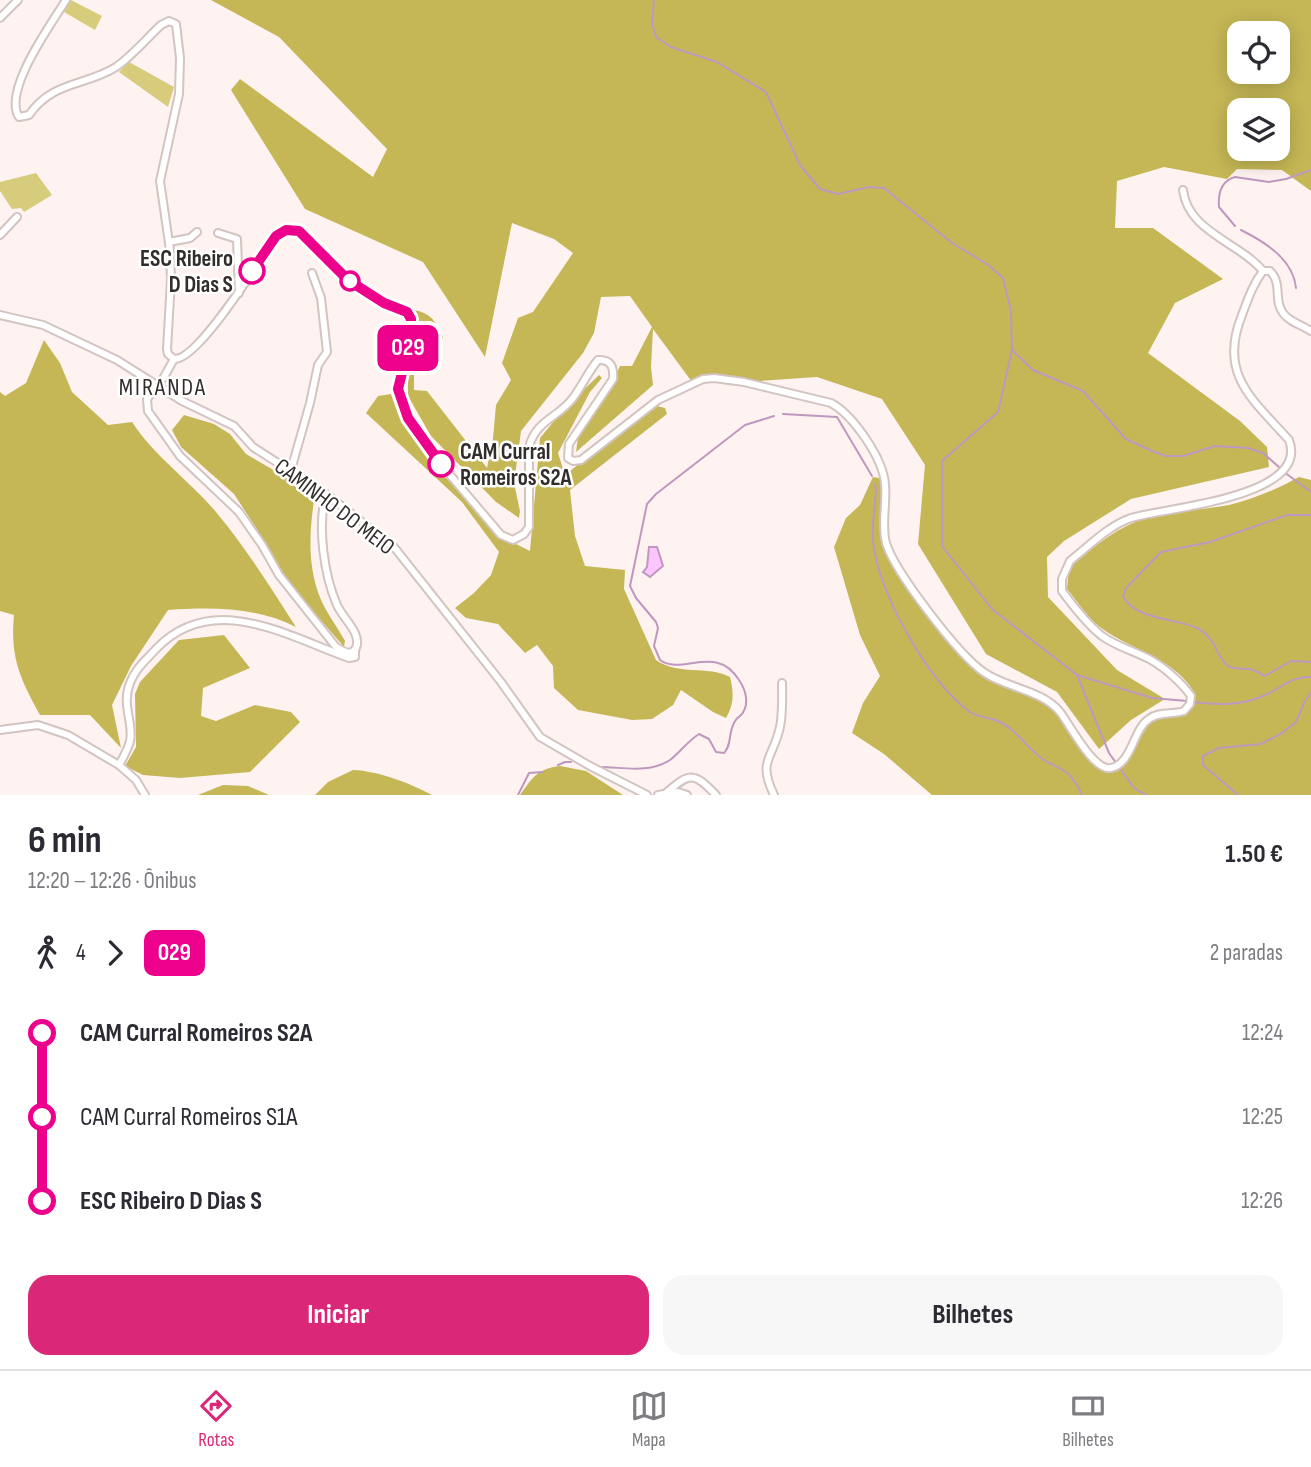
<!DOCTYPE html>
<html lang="pt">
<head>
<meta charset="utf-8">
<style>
	body { margin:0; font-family:"Sofia Sans Condensed",sans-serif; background:#f7f7f7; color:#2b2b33; height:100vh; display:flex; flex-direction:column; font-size:26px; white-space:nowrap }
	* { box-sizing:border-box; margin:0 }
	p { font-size:23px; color:#7c7c81 }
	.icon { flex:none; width:38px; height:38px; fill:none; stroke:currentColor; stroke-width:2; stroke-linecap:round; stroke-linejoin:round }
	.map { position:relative; height:795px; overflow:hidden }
	.panel { display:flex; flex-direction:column; background:#fff; flex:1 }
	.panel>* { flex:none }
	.badge { padding:0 14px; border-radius:10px; font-size:24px; line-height:46px }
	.buttons { position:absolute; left:1227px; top:21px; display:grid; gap:14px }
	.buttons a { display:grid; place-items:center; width:63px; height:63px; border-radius:14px; background:#fff; box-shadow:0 4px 18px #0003; font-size:35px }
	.map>.badge { position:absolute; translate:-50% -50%; box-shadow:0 0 0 4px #fff }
	.legs { display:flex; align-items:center; gap:10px; height:77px; padding:0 28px; font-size:23px }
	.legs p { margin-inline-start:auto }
	.overview { display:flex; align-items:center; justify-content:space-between; height:119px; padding:0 28px }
	h1 { font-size:38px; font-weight:700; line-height:52px }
	.button { display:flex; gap:14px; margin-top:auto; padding:14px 28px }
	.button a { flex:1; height:80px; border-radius:21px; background:#db2777; color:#fff; font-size:28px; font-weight:700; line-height:80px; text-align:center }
	.button a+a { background:#f7f7f7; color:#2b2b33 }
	ul { padding:0 28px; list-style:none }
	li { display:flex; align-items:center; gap:24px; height:84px; font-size:26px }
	li i { display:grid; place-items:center; width:10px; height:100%; margin:0 9px; background:currentColor }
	li i::after { content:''; width:18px; height:18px; margin:-9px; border:5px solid; border-radius:50%; background:#fff }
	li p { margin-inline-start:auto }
	li:first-child i { background:linear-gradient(#0000 50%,currentColor 0) }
	li:last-child i { background:linear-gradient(currentColor 50%,#0000 0) }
	.tabs { display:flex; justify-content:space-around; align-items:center; height:98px; border-top:2px solid #e1e1e2; background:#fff; font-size:19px; color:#7c7c81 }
	.tabs a { display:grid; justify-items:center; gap:4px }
	.tabs .selected { color:#db2777 }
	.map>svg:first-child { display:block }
	.green { fill:#d7cc7c }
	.forest { fill:#c5b756; fill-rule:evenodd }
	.water { fill:#fdc5fd; stroke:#c097be; stroke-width:2 }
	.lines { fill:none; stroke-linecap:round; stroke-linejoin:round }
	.stream { stroke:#c097be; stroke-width:2 }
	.minor-casing { stroke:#d2c4c1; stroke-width:10 }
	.minor { stroke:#fff; stroke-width:6 }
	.line-1-casing { stroke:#fff; stroke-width:16 }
	.line-1 { stroke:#ec008c; stroke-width:10 }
	.stop-1-dot { fill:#fff; stroke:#ec008c; stroke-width:3.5 }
	.labels { text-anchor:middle; stroke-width:5; stroke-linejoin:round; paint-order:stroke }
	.stop-label { font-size:23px; font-weight:bold; fill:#322c2b; stroke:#fff; text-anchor:end }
	.street-label { font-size:23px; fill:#322c2b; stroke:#fff }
	.neighbourhood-label { font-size:24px; letter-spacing:2px; fill:#322c2b; stroke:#fff }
</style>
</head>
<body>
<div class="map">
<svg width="1311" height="795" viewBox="0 0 1311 795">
	<rect width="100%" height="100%" fill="#fef3f0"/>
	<g class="green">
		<path d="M71,0L102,16L95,30L64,12Z"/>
		<path d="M129,62L174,87L168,107L119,72Z"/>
		<path d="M36,173L52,195L24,212L21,208L12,209L0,191V182Z"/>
	</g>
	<g class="forest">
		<path d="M211,0H1311V191L1282,170L1237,169L1227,179L1164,167L1117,181L1115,228H1153L1223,279L1175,303L1148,353L1240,421L1267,447L1269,467L1131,499L1064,541L1047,557L1048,597L1117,670L1165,699L1131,720L1099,749L1057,692L986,654L918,544L925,465L882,399L817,377L744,382H692L653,329L651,367L653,385L576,452L578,437L608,394L620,366H632L652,327L630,296L601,297L594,333L583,353L521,431L514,483L520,511L519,518L496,502L431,436L408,396V374L416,336L413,310C430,312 437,322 443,337L433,364L414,367V390L427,391L487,468L493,438L496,405L511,380L502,363L518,318L533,312L573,253L554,239L512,223L485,357L423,262L305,209L231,90L240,79L373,177L387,149L279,37ZM1239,33H1278V72H1239ZM1239,110H1278V149H1239Z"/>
		<path d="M44,340L60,363L72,392L108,425L132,422C155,457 190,481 216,512C246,548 271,588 296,627C256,607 212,607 168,610L131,666L112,705L121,748L90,715H40C20,678 10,658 14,615L0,611V392L5,396L26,383Z"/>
		<path d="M599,375L602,378L590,392L558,453L565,475L653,405L665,408L667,414L570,490L575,536L585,566L625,570L624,589L656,660C679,676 707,665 730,677C734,693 734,704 726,718L713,712L681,690L673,705L652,719L632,720L578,710L554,688L553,666L537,645L525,653L498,624L466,618L455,608L474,593L491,575L499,552L462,502L366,413L378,396L391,394L398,414L433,466L473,503L508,540L530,551L540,438L564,409Z"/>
		<path d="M184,415L214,424L230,434L246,454L315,494C309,531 306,573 325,608C331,619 339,630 345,641L344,647L281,574L258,531L234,494L181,447L172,430Z"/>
		<path d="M873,477L885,479L884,517L891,555L941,628L983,672L1023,689L1057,708L1092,758L1108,769L1124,759L1147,720C1165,715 1188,714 1194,692C1173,656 1125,649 1095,623C1085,613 1076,600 1067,589L1069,568C1090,550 1109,533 1135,522C1164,510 1199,511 1229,505C1254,499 1277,489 1299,477L1311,480V795H932L884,754L852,733L863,703L880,676L860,635L834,547L846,518L860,505Z"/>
		<path d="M224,635L250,668L203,688L201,716L216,721L255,705L291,712L300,722L250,772L180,778L143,775L125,766L136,747L135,694L140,682L179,640Z"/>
		<path d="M560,766L586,771L623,795H520C533,777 537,769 560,766Z"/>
		<path d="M353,770C379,771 409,783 432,795H315L328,782Z"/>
		<path d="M223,785L248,786L269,795H198Z"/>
	</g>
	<path class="water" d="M649,547H657L663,566L650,577L643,572L647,567Z"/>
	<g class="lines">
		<g class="stream">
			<path d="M654,0L652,23L656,37L671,47L717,62L766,92L800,165L820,189L838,194L869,187L884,188L952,243L987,264L1003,278L1011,311L1012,350L1033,370L1083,391L1126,439L1152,451L1166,456H1183L1215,446L1248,448L1263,453L1280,468"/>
			<path d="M1235,226L1219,207C1218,194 1221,181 1235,177L1269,182L1286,179L1311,170"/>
			<path d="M1241,230C1265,242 1293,259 1296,288"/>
			<path d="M1012,350L998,412L942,461V546L992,609L1077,675L1109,753L1134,788L1146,795"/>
			<path d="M783,414L837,417L872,476"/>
			<path d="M1284,472L1311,492"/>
			<path d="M875,484L876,491C875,507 872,523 873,539C875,588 930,685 970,712C977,717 987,717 995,720C1017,728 1026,748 1044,760C1053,766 1064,768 1071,777C1076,782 1079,789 1082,795"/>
			<path d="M1311,515H1287L1210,542L1161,552L1126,588L1123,596C1135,620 1175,618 1197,628C1217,638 1216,658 1228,666C1234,670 1244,668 1250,669C1256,670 1260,674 1265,676L1291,661L1311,662"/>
			<path d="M1077,675L1152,698L1187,701"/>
			<path d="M1193,702C1217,705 1242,706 1265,695C1282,688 1291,676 1311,677"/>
			<path d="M558,765L565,762H571"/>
			<path d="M599,767C623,767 648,774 670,760C680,752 688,741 699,734L709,739L716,752L724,753C732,745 728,734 734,723C738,716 735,721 741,715C750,705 746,690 739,680C716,643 682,676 660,660L654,646L658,628L656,622L636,598L630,586L647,504L656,494L745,425L774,416"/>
			<path d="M518,795L529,773L543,772"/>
			<path d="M1238,795L1203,765V756L1219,748L1261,744L1282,733L1296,722L1305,701L1311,693"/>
		</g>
		<defs>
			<g id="minor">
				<path d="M66,0C52,23 2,91 19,117L29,115C52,81 86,86 116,67C132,56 147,38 161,25L169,21L176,24L180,58L179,94L160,181L170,250L171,280L167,349L168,354L174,359"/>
				<path d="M0,18L18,0"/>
				<path d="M1183,190C1188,232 1239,242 1263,271"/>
				<path d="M218,233L237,239L239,293"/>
				<path d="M0,235L17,217"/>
				<path d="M169,242L190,238L197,232"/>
				<path d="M1263,271H1270C1283,284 1273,300 1283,313C1289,322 1302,325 1311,331"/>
				<path d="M0,315L43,325L117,360L182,401L234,426L253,447L326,494L394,547L501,682L540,737L590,766L647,795"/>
				<path d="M174,359C198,361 261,258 276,236L286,230L299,231L348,280L384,303L407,312L411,319L410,341L398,389L408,418L428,449L501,535L513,540L524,534L529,527V447C536,420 558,418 573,398C582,386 588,372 598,360C611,359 614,367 613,379L569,444L568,458L573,461L581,460L658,400L703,379L714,378L744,382L831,403C853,415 883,458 885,484C887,504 881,524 886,543C895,572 959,656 985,673C1007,688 1042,690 1060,712C1070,725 1094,772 1111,768C1132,764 1133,729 1149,719C1159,711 1173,715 1184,711L1190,704L1191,696C1182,683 1165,668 1151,660C1135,651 1117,647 1102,636C1087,624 1073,606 1062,591V579L1070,561C1089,546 1108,526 1131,518C1162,508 1311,498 1289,440C1252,399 1218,374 1242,315C1248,299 1253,284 1263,271"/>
				<path d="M174,359L164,377L147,399L148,411L180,456L239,512L262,545L279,575L336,647C343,651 351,657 356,648C362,633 343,619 337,605C324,575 317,526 326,494"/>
				<path d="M291,470L310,403L318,365L327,352L321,298L312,273"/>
				<path d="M0,730L38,725L68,735L119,765L136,780L145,795"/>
				<path d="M119,765C123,758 128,749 130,741C134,723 121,705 130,683C135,669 146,660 156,649C213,590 287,636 349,658L355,657V651"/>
				<path d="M666,793C690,772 694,772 716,795"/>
				<path d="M658,795L678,792L687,795"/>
				<path d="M774,795C757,760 773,759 780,727C783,713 782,697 782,683"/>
			</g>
		</defs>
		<use href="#minor" class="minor-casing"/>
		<use href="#minor" class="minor"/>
	</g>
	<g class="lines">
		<defs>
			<path id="line-1" d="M252,271L276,236L286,230L299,231L348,280L384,303L407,312L411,319L410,341L398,389L408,418L441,464"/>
		</defs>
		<use href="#line-1" class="line-1-casing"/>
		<use href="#line-1" class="line-1"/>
	</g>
	<g class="stop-1-dot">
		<circle cx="252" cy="271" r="12"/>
		<circle cx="350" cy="281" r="9"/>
		<circle cx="441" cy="464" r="12"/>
	</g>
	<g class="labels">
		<g class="stop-label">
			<text x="233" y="266">ESC Ribeiro<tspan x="233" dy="26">D Dias S</tspan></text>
			<text x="460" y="459" text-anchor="start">CAM Curral<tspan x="460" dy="26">Romeiros S2A</tspan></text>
		</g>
		<g class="street-label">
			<text transform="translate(335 506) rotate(37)" y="8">CAMINHO DO MEIO</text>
		</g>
		<g class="neighbourhood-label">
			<text x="163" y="395">MIRANDA</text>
		</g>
	</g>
</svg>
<div class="buttons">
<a><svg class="icon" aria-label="locate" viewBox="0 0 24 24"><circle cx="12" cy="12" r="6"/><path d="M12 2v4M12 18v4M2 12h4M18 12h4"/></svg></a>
<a><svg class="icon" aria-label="layers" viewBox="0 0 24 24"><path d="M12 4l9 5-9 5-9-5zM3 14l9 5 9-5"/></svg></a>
</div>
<b class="badge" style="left:408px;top:348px;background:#ec008c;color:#fff">029</b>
</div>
<section class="panel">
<div class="overview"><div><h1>6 min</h1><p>12:20 – 12:26 · Ônibus</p></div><b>1.50 €</b></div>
<div class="legs"><svg class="icon" aria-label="walk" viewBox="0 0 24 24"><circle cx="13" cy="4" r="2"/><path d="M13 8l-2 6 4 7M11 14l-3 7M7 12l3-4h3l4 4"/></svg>4<svg class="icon" aria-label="forward" viewBox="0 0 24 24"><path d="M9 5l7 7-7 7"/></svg><b class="badge" style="background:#ec008c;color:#fff">029</b><p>2 paradas</p></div>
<ul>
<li><i style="color:#ec008c"></i><b>CAM Curral Romeiros S2A</b><p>12:24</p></li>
<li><i style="color:#ec008c"></i><span>CAM Curral Romeiros S1A</span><p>12:25</p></li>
<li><i style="color:#ec008c"></i><b>ESC Ribeiro D Dias S</b><p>12:26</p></li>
</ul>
<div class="button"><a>Iniciar</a><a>Bilhetes</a></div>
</section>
<nav class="tabs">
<a class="selected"><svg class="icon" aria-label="directions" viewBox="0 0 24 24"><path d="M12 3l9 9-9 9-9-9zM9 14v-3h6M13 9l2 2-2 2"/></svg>Rotas</a>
<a><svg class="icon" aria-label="map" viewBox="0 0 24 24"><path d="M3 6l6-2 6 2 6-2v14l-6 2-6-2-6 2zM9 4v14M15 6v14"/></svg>Mapa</a>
<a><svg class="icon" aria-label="tickets" viewBox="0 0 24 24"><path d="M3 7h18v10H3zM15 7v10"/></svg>Bilhetes</a>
</nav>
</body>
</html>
